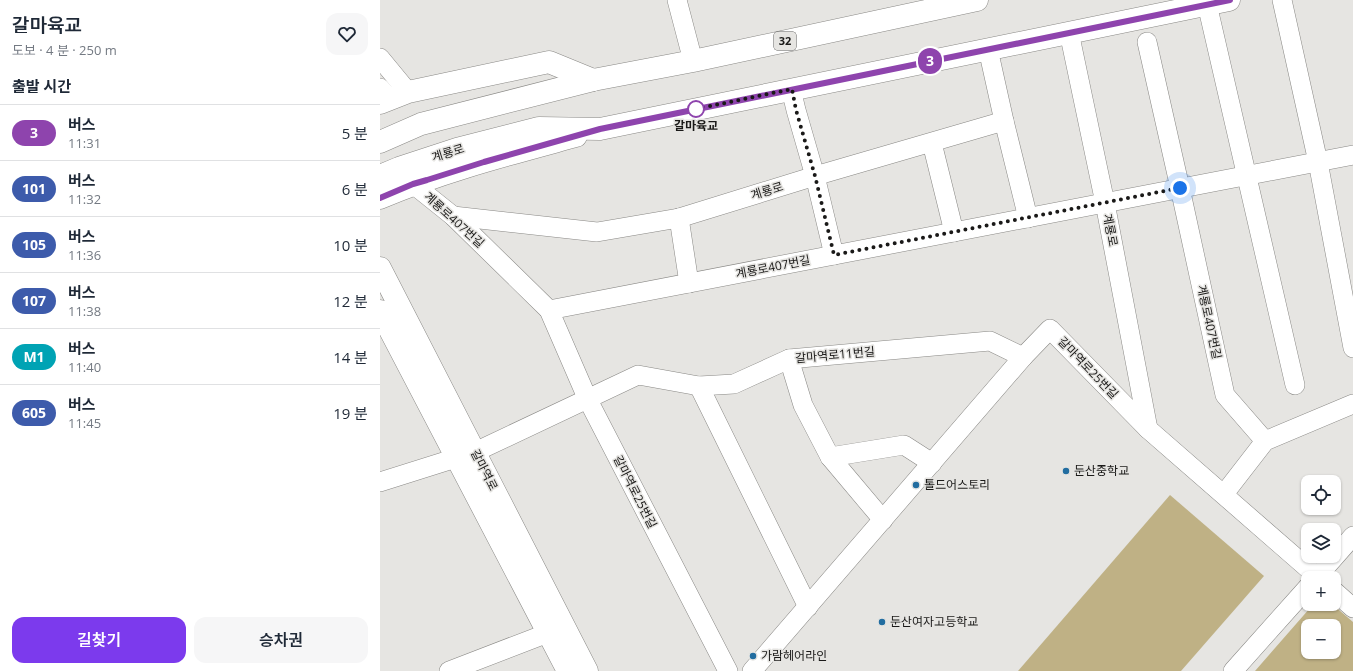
<!DOCTYPE html>
<html lang="ko">
<head>
<meta charset="utf-8">
<style>
	body { margin:0; font-family:"Open Sans","Noto Sans KR",sans-serif; background:#f6f6f7; color:#1f2937; height:100vh; display:flex; flex-direction:column; font-size:15px; white-space:nowrap }
	* { box-sizing:border-box; margin:0 }
	p { font-size:13px; color:#747a83 }
	.icon { flex:none; width:22px; height:22px; fill:none; stroke:currentColor; stroke-width:2; stroke-linecap:round; stroke-linejoin:round }
	.map { position:relative; flex:1; overflow:hidden }
	.side { display:flex; flex-direction:column; background:#fff; width:380px }
	.side>* { flex:none }
	.badge { padding:0 8px; border-radius:13px; font-size:14px; line-height:26px }
	.buttons { position:absolute; left:921px; top:475px; display:grid; gap:8px }
	.buttons a { display:grid; place-items:center; width:40px; height:40px; border-radius:8px; background:#fff; box-shadow:0 1px 3px #0004; font-size:20px }
	.you { position:absolute; width:20px; height:20px; margin:-10px; border:3px solid #fff; border-radius:50%; background:#1a73e8; box-shadow:0 0 0 6px #1a73e833 }
	.map>.badge { position:absolute; translate:-50% -50%; box-shadow:0 0 0 2px #fff }
	h2 { padding:0 12px; font-size:15px; line-height:36px }
	.round { display:grid; place-items:center; flex:none; width:42px; height:42px; border-radius:12px; background:#f6f6f7 }
	.head { display:flex; align-items:center; justify-content:space-between; height:68px; padding:0 12px }
	h1 { font-size:19px; font-weight:600; line-height:30px }
	.button { display:flex; gap:8px; margin-top:auto; padding:8px 12px }
	.button a { flex:1; height:46px; border-radius:12px; background:#7c3aed; color:#fff; font-size:16px; font-weight:600; line-height:46px; text-align:center }
	.button a+a { background:#f6f6f7; color:#1f2937 }
	ul { padding:0; list-style:none }
	li { display:flex; align-items:center; gap:12px; height:56px; padding:0 12px; border-top:1px solid #e0e1e3 }
	li div { flex:1 }
	li b { display:block; font-size:15px }
	li em { font-style:normal }
	li .badge { min-width:44px; font-weight:700; text-align:center }
	main { display:flex; flex:1; min-height:0 }
	.map>svg:first-child { display:block }
	.green { fill:#bfb185; fill-rule:evenodd }
	.lines { fill:none; stroke-linecap:round; stroke-linejoin:round }
	.minor-casing { stroke:#898885; stroke-width:20 }
	.major-casing { stroke:#898885; stroke-width:23 }
	.minor { stroke:#fff; stroke-width:19 }
	.major { stroke:#fff; stroke-width:22 }
	.line-casing { stroke:#fff; stroke-width:9 }
	.line { stroke:#8e44ad; stroke-width:6 }
	.walk { stroke:#1a1918; stroke-width:4; stroke-dasharray:0 7.2 }
	.stop-dot { fill:#fff; stroke:#8e44ad; stroke-width:2 }
	.poi-dot { fill:#226da0; stroke:#e6e5e2; stroke-width:1.5 }
	.labels { text-anchor:middle; stroke-width:3; stroke-linejoin:round; paint-order:stroke }
	.shield { fill:#e6e5e2; stroke:#575655; stroke-width:1 }
	.shield-label { font-size:11px; font-weight:bold; fill:#1a1918 }
	.stop-label { font-size:12px; font-weight:bold; fill:#1a1918; stroke:#e6e5e2 }
	.street-label { font-size:12px; fill:#1a1918; stroke:#e6e5e2 }
	.poi-label { font-size:12px; fill:#1a1918; stroke:#e6e5e2; text-anchor:start }
</style>
</head>
<body>
<main>
<section class="side">
<div class="head"><div><h1>갈마육교</h1><p>도보 · 4 분 · 250 m</p></div><a class="round"><svg class="icon" aria-label="heart" viewBox="0 0 24 24"><path d="M12 20l-8-8c-3-5 5-10 8-4 3-6 11-1 8 4z"/></svg></a></div>
<h2>출발 시간</h2>
<ul>
<li><span class="badge" style="background:#8e44ad;color:#fff">3</span><div><b>버스</b><p>11:31</p></div><em>5 분</em></li>
<li><span class="badge" style="background:#3d5bab;color:#fff">101</span><div><b>버스</b><p>11:32</p></div><em>6 분</em></li>
<li><span class="badge" style="background:#3d5bab;color:#fff">105</span><div><b>버스</b><p>11:36</p></div><em>10 분</em></li>
<li><span class="badge" style="background:#3d5bab;color:#fff">107</span><div><b>버스</b><p>11:38</p></div><em>12 분</em></li>
<li><span class="badge" style="background:#00a3b4;color:#fff">M1</span><div><b>버스</b><p>11:40</p></div><em>14 분</em></li>
<li><span class="badge" style="background:#3d5bab;color:#fff">605</span><div><b>버스</b><p>11:45</p></div><em>19 분</em></li>
</ul>
<div class="button"><a>길찾기</a><a>승차권</a></div>
</section>
<div class="map">
<svg width="973" height="671" viewBox="0 0 973 671">
	<rect width="100%" height="100%" fill="#e6e5e2"/>
	<g class="green">
		<path d="M790,495L884,576L801,671H638Z"/>
		<path d="M938,604H952L973,622V671H875L930,608ZM928,626H954V652H928Z"/>
	</g>
	<g class="lines">
		<defs>
			<g id="minor">
				<path d="M297,0L313,61"/>
				<path d="M902,0L938,162L973,348"/>
				<path d="M827,4L915,385"/>
				<path d="M689,32L725,203L768,429"/>
				<path d="M767,42L800,188L845,395L885,441"/>
				<path d="M608,49L624,121L648,218"/>
				<path d="M0,58L28,92"/>
				<path d="M0,88L10,99"/>
				<path d="M411,89L416,110L435,176L454,255"/>
				<path d="M552,143L574,232"/>
				<path d="M33,184L73,216L169,310L208,400L348,671"/>
				<path d="M73,216L217,232L299,218L435,176L624,121"/>
				<path d="M299,218L309,283"/>
				<path d="M169,310L973,155"/>
				<path d="M409,359L423,405L450,457L503,520"/>
				<path d="M319,386L428,607"/>
				<path d="M450,457L524,445L552,463"/>
				<path d="M0,482L95,452L258,375L319,386L354,384L409,359L610,341L643,357"/>
				<path d="M844,494L885,441L973,404"/>
				<path d="M936,578L973,536"/>
				<path d="M954,591L973,608"/>
				<path d="M69,671L168,633"/>
				<path d="M372,671L643,357L670,329L768,429L939,578"/>
				<path d="M853,671L928,587"/>
			</g>
			<g id="major">
				<path d="M0,103L28,92L169,62L213,80"/>
				<path d="M0,142L41,124L213,80L313,61L597,0"/>
				<path d="M0,176L19,168L77,149L159,128L220,129L849,0"/>
				<path d="M0,198C63,171 130,154 196,136"/>
				<path d="M0,268L207,671"/>
				<path d="M0,311L188,671"/>
			</g>
		</defs>
		<use href="#minor" class="minor-casing"/>
		<use href="#major" class="major-casing"/>
		<use href="#minor" class="minor"/>
		<use href="#major" class="major"/>
	</g>
	<g class="lines">
		<defs>
			<path id="line" d="M0,198L33,184L47,180L104,162L220,129L850,0"/>
		</defs>
		<use href="#line" class="line-casing"/>
		<use href="#line" class="line"/>
		<path class="walk" d="M316,109L412,89L416,110L435,176L454,255L800,188"/>
	</g>
	<circle class="stop-dot" cx="316" cy="109" r="8"/>
	<g class="poi-dot">
		<circle cx="686" cy="471" r="4"/>
		<circle cx="536" cy="485" r="4"/>
		<circle cx="502" cy="622" r="4"/>
		<circle cx="373" cy="656" r="4"/>
	</g>
	<g class="labels">
		<rect class="shield" x="394" y="32" width="22" height="18" rx="3"/>
		<g class="shield-label">
			<text x="405" y="45">32</text>
		</g>
		<g class="stop-label">
			<text x="316" y="130">갈마육교</text>
		</g>
		<g class="street-label">
			<text transform="translate(68 153) rotate(-17)" y="4">계룡로</text>
			<text transform="translate(387 191) rotate(-17)" y="4">계룡로</text>
			<text transform="translate(74 220) rotate(42)" y="4">계룡로407번길</text>
			<text transform="translate(730 230) rotate(79)" y="4">계룡로</text>
			<text transform="translate(393 267) rotate(-11)" y="4">계룡로407번길</text>
			<text transform="translate(829 322) rotate(78)" y="4">계룡로407번길</text>
			<text transform="translate(455 355) rotate(-5)" y="4">갈마역로11번길</text>
			<text transform="translate(708 368) rotate(46)" y="4">갈마역로25번길</text>
			<text transform="translate(104 470) rotate(63)" y="4">갈마역로</text>
			<text transform="translate(255 492) rotate(63)" y="4">갈마역로25번길</text>
		</g>
		<g class="poi-label">
			<text x="694" y="475">둔산중학교</text>
			<text x="544" y="489">톨드어스토리</text>
			<text x="510" y="626">둔산여자고등학교</text>
			<text x="381" y="660">가람헤어라인</text>
		</g>
	</g>
</svg>
<div class="buttons">
<a><svg class="icon" aria-label="locate" viewBox="0 0 24 24"><circle cx="12" cy="12" r="6"/><path d="M12 2v4M12 18v4M2 12h4M18 12h4"/></svg></a>
<a><svg class="icon" aria-label="layers" viewBox="0 0 24 24"><path d="M12 4l9 5-9 5-9-5zM3 14l9 5 9-5"/></svg></a>
<a>+</a>
<a>−</a>
</div>
<div class="you" style="left:800px;top:188px"></div>
<b class="badge" style="left:550px;top:61px;background:#8e44ad;color:#fff">3</b>
</div>
</main>
</body>
</html>
